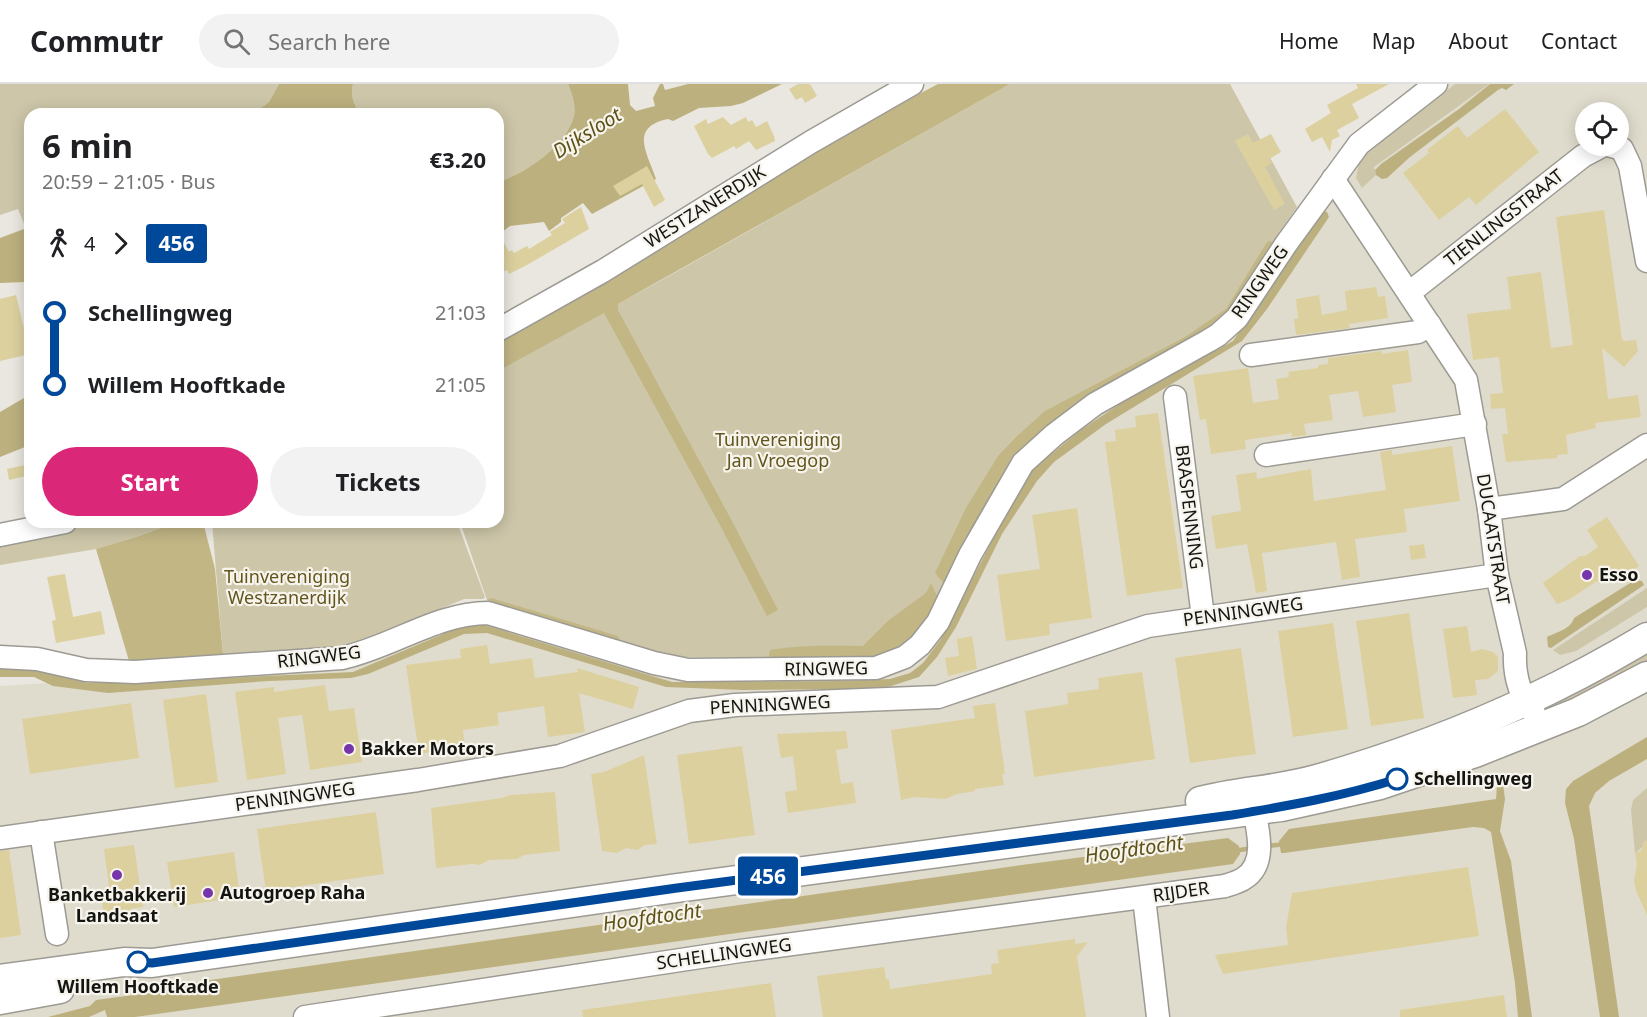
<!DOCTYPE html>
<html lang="en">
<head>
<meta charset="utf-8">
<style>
	body { margin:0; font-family:"Noto Sans",sans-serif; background:#f2f2f2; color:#202124; height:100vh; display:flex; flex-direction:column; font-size:22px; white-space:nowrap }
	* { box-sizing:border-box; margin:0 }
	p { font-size:20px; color:#757577 }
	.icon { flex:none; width:33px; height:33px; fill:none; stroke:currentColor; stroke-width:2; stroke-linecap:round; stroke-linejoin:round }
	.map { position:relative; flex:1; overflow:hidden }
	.side { position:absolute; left:24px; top:24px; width:480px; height:420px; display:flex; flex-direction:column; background:#fff; border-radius:18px; box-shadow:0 3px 15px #0003 }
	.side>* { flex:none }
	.badge { padding:0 12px; border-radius:4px; font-size:21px; line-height:39px }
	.tools { position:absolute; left:1575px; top:18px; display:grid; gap:12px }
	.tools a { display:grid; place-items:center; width:54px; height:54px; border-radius:50%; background:#fff; box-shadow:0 3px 15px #0003; font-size:30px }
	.map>.badge { position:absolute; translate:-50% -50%; box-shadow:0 0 0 3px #fff }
	.legs { display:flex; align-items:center; gap:9px; height:66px; padding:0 18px; font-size:20px }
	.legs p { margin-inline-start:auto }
	.summary { display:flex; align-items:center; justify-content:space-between; height:102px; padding:0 18px }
	h1 { font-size:33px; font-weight:700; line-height:45px }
	.primary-button { display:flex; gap:12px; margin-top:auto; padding:12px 18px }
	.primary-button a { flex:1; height:69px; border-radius:36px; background:#db2777; color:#fff; font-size:24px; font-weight:700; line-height:69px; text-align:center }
	.primary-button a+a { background:#f2f2f2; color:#202124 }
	ul { padding:0 18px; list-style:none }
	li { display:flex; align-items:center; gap:21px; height:72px; font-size:22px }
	li i { display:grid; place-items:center; width:9px; height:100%; margin:0 8px; background:currentColor }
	li i::after { content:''; width:15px; height:15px; margin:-8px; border:4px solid; border-radius:50%; background:#fff }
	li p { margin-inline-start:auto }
	li:first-child i { background:linear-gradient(#0000 50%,currentColor 0) }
	li:last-child i { background:linear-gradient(currentColor 50%,#0000 0) }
	header { display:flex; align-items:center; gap:36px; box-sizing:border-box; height:84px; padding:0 30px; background:#fff; border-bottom:2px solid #e0e0e0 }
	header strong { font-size:28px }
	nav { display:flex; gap:33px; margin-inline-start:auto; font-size:21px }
	.search { width:420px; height:54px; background:#f2f2f2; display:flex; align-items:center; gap:15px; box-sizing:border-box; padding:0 21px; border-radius:33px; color:#757577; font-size:22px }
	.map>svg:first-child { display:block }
	.built { fill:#e0dccd; fill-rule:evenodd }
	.green { fill:#cdc6a9; fill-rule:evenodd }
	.forest { fill:#c2b685 }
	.water { fill:#bcb07f }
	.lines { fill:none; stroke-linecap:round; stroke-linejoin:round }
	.stream { stroke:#bcb07f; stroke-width:4.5 }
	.building { fill:#dcd09e }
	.minor-casing { stroke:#9c9a93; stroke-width:25 }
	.major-casing { stroke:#9c9a93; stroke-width:31 }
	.minor { stroke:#fff; stroke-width:22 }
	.major { stroke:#fff; stroke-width:28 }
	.line-1-casing { stroke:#fff; stroke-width:14 }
	.line-1 { stroke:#004899; stroke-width:9 }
	.poi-dot { fill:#7635aa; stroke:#f6f4ec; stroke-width:2 }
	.stop-1-dot { fill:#fff; stroke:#004899; stroke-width:3 }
	.labels { text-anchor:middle; stroke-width:4.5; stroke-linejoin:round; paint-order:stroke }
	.street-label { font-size:18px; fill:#141411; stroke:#f6f4ec }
	.park-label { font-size:18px; fill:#63551c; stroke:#f6f4ec }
	.poi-label { font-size:18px; font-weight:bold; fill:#141411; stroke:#f6f4ec; text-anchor:start }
	.stop-label { font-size:18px; font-weight:bold; fill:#141411; stroke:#f6f4ec; text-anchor:start }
	.water-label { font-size:20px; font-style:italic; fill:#5e5116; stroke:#f6f4ec }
</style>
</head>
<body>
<header>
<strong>Commutr</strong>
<div class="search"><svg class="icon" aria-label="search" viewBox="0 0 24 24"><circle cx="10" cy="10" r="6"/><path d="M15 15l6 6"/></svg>Search here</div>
<nav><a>Home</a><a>Map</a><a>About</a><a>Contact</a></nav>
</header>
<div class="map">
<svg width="1647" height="933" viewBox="0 0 1647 933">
	<rect width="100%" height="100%" fill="#e9e7df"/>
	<path class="built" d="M1427,0H1647V933H0V602L142,593L480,534L755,589L1033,375L1224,249L1355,55ZM1586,28H1618V62H1586Z"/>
	<g class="green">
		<path d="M0,0H279L269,18L253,30H30V146L27,147L18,125L0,131Z"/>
		<path d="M353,0H568C572,10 576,21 574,32C567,61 525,90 498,98V30H360C354,20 350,12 353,0Z"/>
		<path d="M1010,0H1230L1297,123L1273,158L1278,164L1276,169L1233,232L1214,249L1111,305L1085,322L1032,365L1010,392L949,506L943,503L939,511L944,514C937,529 930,545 918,558C887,591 811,580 769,581V574H756L755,582L678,581L496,526L470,524L447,530L364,566L334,572L122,585L87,584L19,569L20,566L40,567L77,579L108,582L340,569L382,555L459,520L480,518L664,575L695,577L752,578V574L670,573L487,516L460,438H498V285L660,197ZM1269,165L1273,167L1229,232L1221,239L1104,304L1021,369L1014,376L1002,396L970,453L947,502L944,499L971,441L1011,374L1101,301L1219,238L1227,230ZM939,516L940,518C910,581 887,577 824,578C808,578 787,582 773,577L776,573L878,574C902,569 916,559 928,537C932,530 934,521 939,516Z"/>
		<path d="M1455,0H1489L1374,83L1376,91L1362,104L1356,94L1360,74Z"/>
		<path d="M107,438H177L139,452L96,465L0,481V458Z"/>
		<path d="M212,438H457L485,513L483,515H464L350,563L288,569L223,570Z"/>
		<path d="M1647,504V523L1576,567L1560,571L1553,566Z"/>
		<path d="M1647,557V582L1560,622L1561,612Z"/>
		<path d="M1647,704V759L1635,769L1631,726L1633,716Z"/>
	</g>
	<g class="forest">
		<path d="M938,0H1010L618,220V226L733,439L778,526L767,532L721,443L604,229L498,287V254L810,68Z"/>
		<path d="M1270,157L1273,159C1257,185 1241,217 1219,238L1101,301L1011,374L971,441L944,500L935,489L966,424L998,372L1016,353L1045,327L1185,253L1226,225L1267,158Z"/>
		<path d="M177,438H203L215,485L223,570L129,577L96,465L139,452Z"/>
		<path d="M931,499L938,514C932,528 920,553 908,561C872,586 815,570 774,574L769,572L770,566C801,561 831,561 863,562L889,536L926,509Z"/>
		<path d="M491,514L618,552L620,558L487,516Z"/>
	</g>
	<g class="water">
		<path d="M279,0H353C350,12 354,20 360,30H253L269,18Z"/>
		<path d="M568,0H628L630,21L636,27L655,22L653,14L660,0H663L665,6L688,0H782L743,19L731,22L699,24L673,37L668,35C629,43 647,69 656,95L592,130L583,119L561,134V138L549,147L544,138L510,142L498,151V98C525,90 567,61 574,32C576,21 572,10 568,0Z"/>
		<path d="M1490,0H1514L1506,6L1502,4L1498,6L1410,73L1387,94L1382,95L1376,91L1375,86L1381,80L1459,25Z"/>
		<path d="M1324,127L1327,128L1329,133L1267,225L1242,257L1106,340L1054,378L1037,397L1002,450L956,543L937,573L919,593L885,604L865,605L743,606L666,603L487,549L464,550L368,590L351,594L269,597L108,609L53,602L34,593H0V584L21,583L88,599H112L353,588L462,542L481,540L672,598L839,597L890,595L910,589L923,579L941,555L1006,430L1033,385L1082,345L1123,318L1233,257L1301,156Z"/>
		<path d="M24,145L27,147L30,146V208L25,198L0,199V154Z"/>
		<path d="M1269,164L1273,167L1229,232L1021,369L944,500L971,441L1011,374L1101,301L1219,238L1227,230Z"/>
		<path d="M30,305V361L0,373V328L24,314Z"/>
		<path d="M1635,496L1642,497L1644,501L1551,564L1548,563L1547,553C1557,548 1571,545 1574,534Z"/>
		<path d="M1647,653V675L1609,697L1595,709L1589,722L1619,933H1600L1574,755L1565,719L1566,705L1573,697Z"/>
		<path d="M1503,700L1505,715L1500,747L1511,777L1532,933H1518L1515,899L1491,748L1484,744L1473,743L1284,769H1281L1279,757L1289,745L1496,715L1497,701Z"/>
		<path d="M1228,754L1239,762L1240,770L1233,780L135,933H107L105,926L89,933H48L90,922L96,916L156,908L182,900L1015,782Z"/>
	</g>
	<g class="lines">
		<g class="stream">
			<path d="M1267,762L1285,760"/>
			<path d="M1234,767L1252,764"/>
		</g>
	</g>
	<g class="building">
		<path d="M798,0H810L817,12L805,19L802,13L796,16L789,5Z"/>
		<path d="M1356,0H1389L1352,20L1359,34L1337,46L1340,52L1332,56L1330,68L1322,53L1312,58L1305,45L1331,29L1327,21L1358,4Z"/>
		<path d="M1505,25L1539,68L1476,121L1469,113L1439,136L1403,89L1429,69L1427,66L1458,42L1467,54Z"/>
		<path d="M723,33L731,41L746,33L748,38L752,36L756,43L767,37L774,52L775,57L756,66L749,57L736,65L734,62L712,74L708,70L694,42L706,35L708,40Z"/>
		<path d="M1248,50L1253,59L1271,50L1281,68L1269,75L1272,79L1265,83L1285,120L1274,126L1235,57Z"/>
		<path d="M647,82L665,116L654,123L642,100L620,112L613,102Z"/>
		<path d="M581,123L589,145L527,181L509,190L507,186L498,190V147L509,168L512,166L514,169L527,162L529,165L552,151L550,148L565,139L562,135Z"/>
		<path d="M1604,126L1622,255L1624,257L1636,256L1638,267L1624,283L1602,264L1608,315L1638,311L1641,333L1595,339L1596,344L1566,351L1568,370L1557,371V374L1506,378L1502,350H1508L1505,324L1491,325L1490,310L1503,309L1499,273L1473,276L1467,230L1511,225L1507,193L1541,188L1551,264L1573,261L1556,133Z"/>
		<path d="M1376,203L1378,213L1385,212L1388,234L1349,240L1350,244L1296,251L1294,235L1298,234L1296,215L1319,211L1322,231L1347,226L1345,207Z"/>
		<path d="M16,211L30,270L0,277V215Z"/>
		<path d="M1408,266L1412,298L1392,301L1396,328L1363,333L1358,307L1329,311L1333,336L1304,340L1306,351L1292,353V349L1245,356L1246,365L1211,370L1206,335L1200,336L1193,292L1248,284L1253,319L1279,315L1276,295L1289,293L1288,288L1318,284V281L1328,280V274L1382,267V270Z"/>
		<path d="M1158,329L1183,504L1127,512L1105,358L1116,357L1115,346L1136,343L1135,332Z"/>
		<path d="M1452,362L1460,417L1404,425L1407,448L1355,455L1360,493L1342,496L1336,458L1262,469L1267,507L1256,509L1247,460L1216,465L1211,432L1241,427L1236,391L1256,388L1257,395L1311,385L1314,417L1386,406L1380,368L1392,366V371Z"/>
		<path d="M30,380V391L9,396L7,385Z"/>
		<path d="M1077,424L1092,534L1049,540L1050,551L1006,557L997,491L1040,485L1032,431Z"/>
		<path d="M1607,433L1639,482L1620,495L1616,489L1599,500L1597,497L1570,515L1557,520L1543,499L1580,472H1585L1598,463L1587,446Z"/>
		<path d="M1424,460L1426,474L1411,476L1409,462Z"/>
		<path d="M65,490L73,533L101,527L105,550L56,559L52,537L56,536L47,493Z"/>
		<path d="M1409,529L1424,634L1371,642L1356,537Z"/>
		<path d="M1333,539L1348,645L1293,653L1278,547Z"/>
		<path d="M1467,542L1471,568L1482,565L1493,568L1498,573V587L1488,595L1475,596L1477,611L1453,614L1443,545Z"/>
		<path d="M972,552L977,585L948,592L945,574L959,572L957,555Z"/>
		<path d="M487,561L490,580L532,574L535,594L578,588L577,584L639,603L633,625L579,609L585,648L548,653L544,622L497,629L499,641L463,646L465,663L419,670L406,581L461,574L460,565Z"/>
		<path d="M1241,564L1256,670L1190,679L1175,574Z"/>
		<path d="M1142,588L1155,675L1034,693L1025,627L1068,620L1067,609L1099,605L1098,594Z"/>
		<path d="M325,601L329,627L354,624L362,678L310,686L302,631L278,634L286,690L247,696L235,608L274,603V608Z"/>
		<path d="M206,610L218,698L175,704L163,616Z"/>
		<path d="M131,619L139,674L30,690L22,635Z"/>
		<path d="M995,619L1005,690H1002L1004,701L975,705V707L957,710L945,715L914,713L901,716L891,646L975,634L973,622Z"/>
		<path d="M846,647L848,664L836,666L841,700L853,698L856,719L788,729L785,708L797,706L793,672L781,674L777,650Z"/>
		<path d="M742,662L755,751L689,760L677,671Z"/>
		<path d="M644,671L657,760L645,761L637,766L626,764L617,769L602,767L591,690L604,688Z"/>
		<path d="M555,708L560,767L524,771L517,775L489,776L480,781L472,780L436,784L431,724L502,714L510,711Z"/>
		<path d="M376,728L384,790L266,807L257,745Z"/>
		<path d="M1644,757H1647V831L1636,807L1634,797L1637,780L1635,768L1641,767Z"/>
		<path d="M134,761L143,823L130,825L132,835L105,839L102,819L111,817L104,765Z"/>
		<path d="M9,766L21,851L0,854V767Z"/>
		<path d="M234,768L240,813L174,823L167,778Z"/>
		<path d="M1468,783L1479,852L1223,890L1215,871L1288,861L1286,843L1292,809Z"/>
		<path d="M1075,855V860L1088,858L1077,872L1086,933H823L817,892L884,883L886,895H889L890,905L992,890L991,880L999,879L997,866Z"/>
		<path d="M771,899L776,933H583L582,926Z"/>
		<path d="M1504,911L1507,933H1400V926Z"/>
	</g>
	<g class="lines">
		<defs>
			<g id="minor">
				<path d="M1611,62L1622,65L1630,82L1647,177"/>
				<path d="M1333,95L1466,296L1489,425L1497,491L1515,569C1514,591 1520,612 1534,629"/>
				<path d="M1409,209L1583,72L1602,62"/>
				<path d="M498,246L603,187L811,58L912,0"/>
				<path d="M1251,271L1418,248L1430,241"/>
				<path d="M1175,313L1203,533"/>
				<path d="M1266,371L1475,340"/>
				<path d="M1489,425L1563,415L1647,361"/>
				<path d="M0,451L65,438"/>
				<path d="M0,573L37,575L86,586L135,588L342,574C392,563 437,529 488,529L654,579L688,586L876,584L905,573L920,561L938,538L970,471L1023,379L1054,351L1095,320L1208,257L1218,251L1237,234L1286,160L1359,60L1436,0"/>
				<path d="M41,748L57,850"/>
				<path d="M0,754L418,696L560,672L689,627L735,621L938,613L1148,542L1497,491"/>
				<path d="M1144,814L1158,933"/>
				<path d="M305,933L740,867L1225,802C1231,800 1238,798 1243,795C1271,779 1255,736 1251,711"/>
			</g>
			<g id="major">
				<path d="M1200,717C1239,707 1279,706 1317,695C1432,662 1544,615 1647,553"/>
				<path d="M0,895L124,878L152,879L677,804L1281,723L1380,701L1475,669L1578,628L1647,592"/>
				<path d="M0,916L60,905"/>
			</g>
		</defs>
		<use href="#minor" class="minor-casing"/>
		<use href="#major" class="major-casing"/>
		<use href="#minor" class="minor"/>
		<use href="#major" class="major"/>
	</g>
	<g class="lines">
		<defs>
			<path id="line-1" d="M138,878L152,879L677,804L1232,731C1287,722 1344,712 1397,695"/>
		</defs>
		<use href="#line-1" class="line-1-casing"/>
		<use href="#line-1" class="line-1"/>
	</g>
	<g class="poi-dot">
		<circle cx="1587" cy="491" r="6"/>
		<circle cx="349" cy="665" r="6"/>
		<circle cx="117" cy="791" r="6"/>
		<circle cx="208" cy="809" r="6"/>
	</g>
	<g class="stop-1-dot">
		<circle cx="1397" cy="695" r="10"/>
		<circle cx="138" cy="878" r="10"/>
	</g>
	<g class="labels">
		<g class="street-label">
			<text transform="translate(705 123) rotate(-32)" y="6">WESTZANERDIJK</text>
			<text transform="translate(1504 134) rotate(-38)" y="6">TIENLINGSTRAAT</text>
			<text transform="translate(1260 198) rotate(-55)" y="6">RINGWEG</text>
			<text transform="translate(1189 423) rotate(83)" y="6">BRASPENNING</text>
			<text transform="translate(1493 455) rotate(81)" y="6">DUCAATSTRAAT</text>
			<text transform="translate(1243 528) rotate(-8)" y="6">PENNINGWEG</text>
			<text transform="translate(319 573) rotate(-7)" y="6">RINGWEG</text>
			<text transform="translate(826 585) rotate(-1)" y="6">RINGWEG</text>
			<text transform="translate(770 621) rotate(-3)" y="6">PENNINGWEG</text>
			<text transform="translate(295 713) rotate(-8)" y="6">PENNINGWEG</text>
			<text transform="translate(1181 808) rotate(-8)" y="6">RIJDER</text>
			<text transform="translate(724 870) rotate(-8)" y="6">SCHELLINGWEG</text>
		</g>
		<g class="park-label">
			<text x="778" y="362">Tuinvereniging<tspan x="778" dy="21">Jan Vroegop</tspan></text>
			<text x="287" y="499">Tuinvereniging<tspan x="287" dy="21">Westzanerdijk</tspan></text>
		</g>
		<g class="poi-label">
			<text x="1599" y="497">Esso</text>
			<text x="361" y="671">Bakker Motors</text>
			<text x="220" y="815">Autogroep Raha</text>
			<text x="117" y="817" text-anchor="middle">Banketbakkerij<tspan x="117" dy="21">Landsaat</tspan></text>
		</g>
		<g class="stop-label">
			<text x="1414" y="701">Schellingweg</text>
			<text x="138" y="909" text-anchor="middle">Willem Hooftkade</text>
		</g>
		<g class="water-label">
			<text transform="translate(587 49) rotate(-32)" y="7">Dijksloot</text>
			<text transform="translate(1134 765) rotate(-8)" y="7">Hoofdtocht</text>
			<text transform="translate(652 833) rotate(-8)" y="7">Hoofdtocht</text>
		</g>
	</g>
</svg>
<div class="tools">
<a><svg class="icon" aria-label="locate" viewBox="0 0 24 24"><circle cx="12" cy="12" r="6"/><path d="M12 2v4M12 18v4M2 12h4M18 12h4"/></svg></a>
</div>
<b class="badge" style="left:768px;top:792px;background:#004899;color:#fff">456</b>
<section class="side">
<div class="summary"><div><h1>6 min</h1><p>20:59 – 21:05 · Bus</p></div><b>€3.20</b></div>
<div class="legs"><svg class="icon" aria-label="walk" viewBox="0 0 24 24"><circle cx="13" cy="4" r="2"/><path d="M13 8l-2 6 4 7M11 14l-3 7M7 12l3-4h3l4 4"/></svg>4<svg class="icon" aria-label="forward" viewBox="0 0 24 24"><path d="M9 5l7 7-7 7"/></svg><b class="badge" style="background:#004899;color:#fff">456</b></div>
<ul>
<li><i style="color:#004899"></i><b>Schellingweg</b><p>21:03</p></li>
<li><i style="color:#004899"></i><b>Willem Hooftkade</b><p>21:05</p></li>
</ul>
<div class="primary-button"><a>Start</a><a>Tickets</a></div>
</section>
</div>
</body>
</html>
